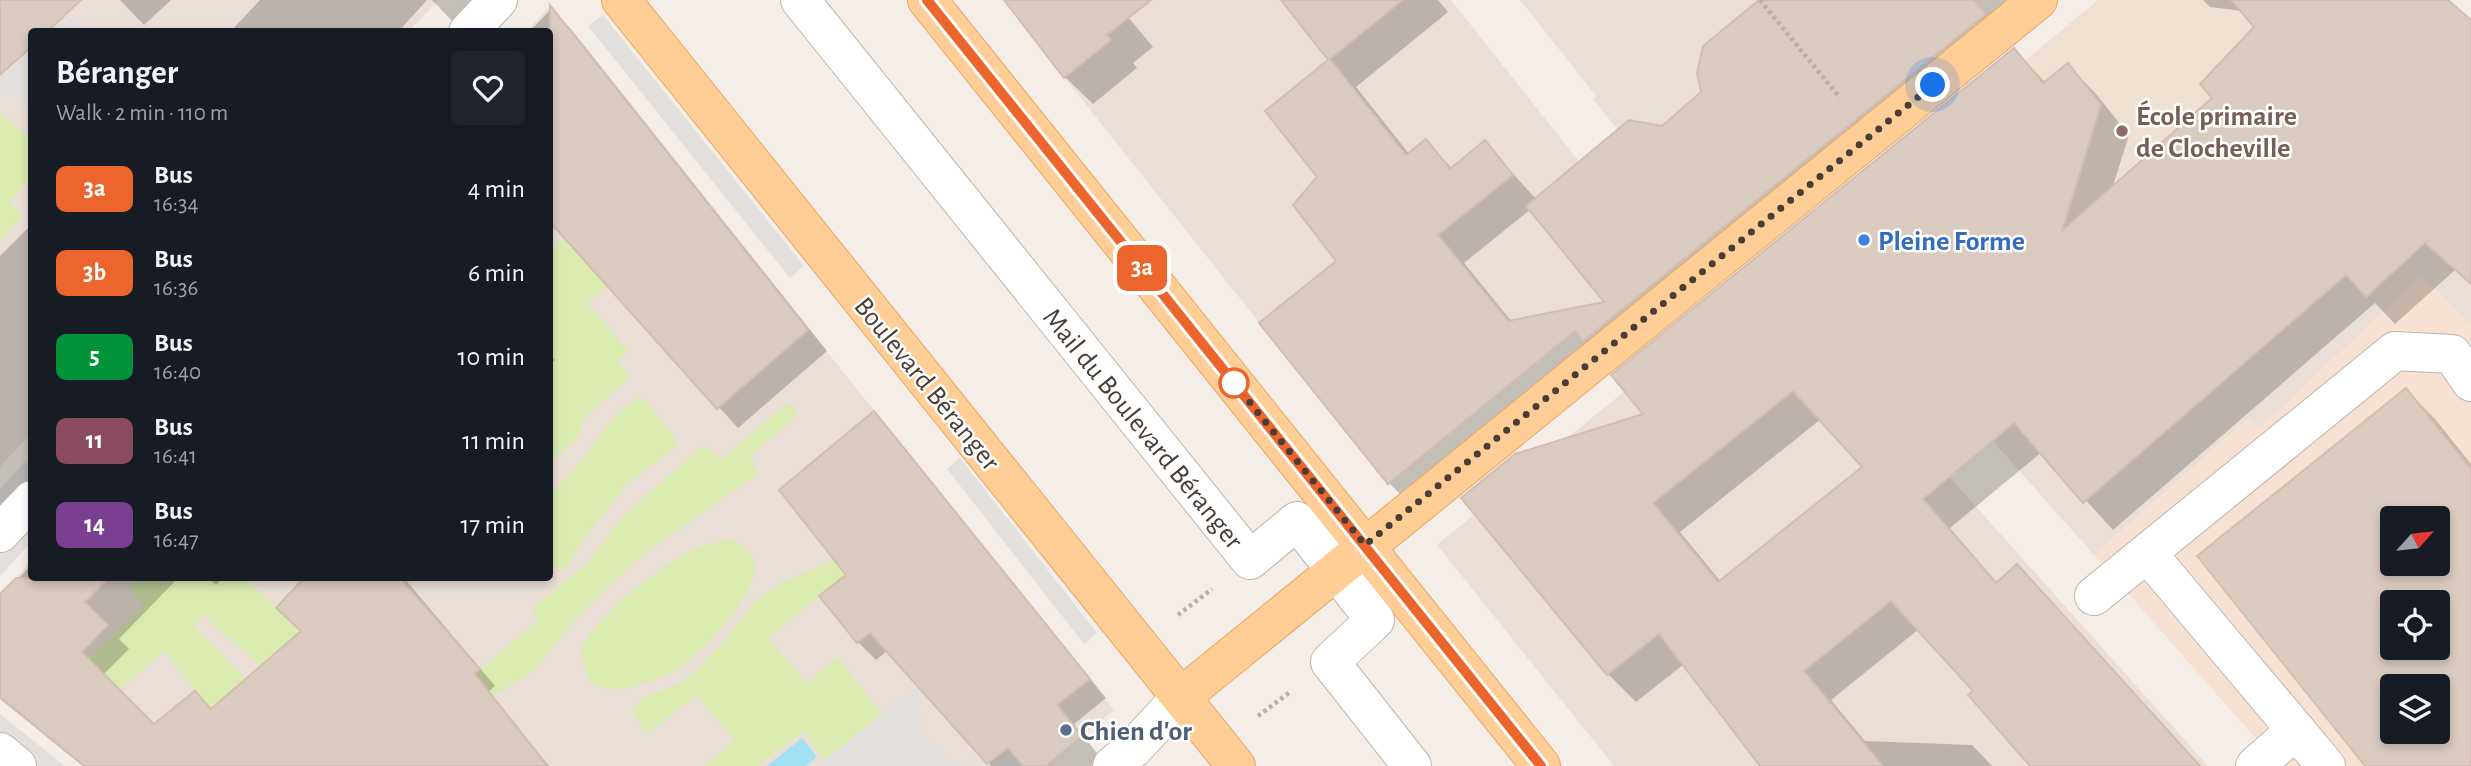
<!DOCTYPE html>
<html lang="en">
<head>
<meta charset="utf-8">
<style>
	body { margin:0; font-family:"Alegreya Sans",sans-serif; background:#20242c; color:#f1f3f6; height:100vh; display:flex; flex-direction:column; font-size:26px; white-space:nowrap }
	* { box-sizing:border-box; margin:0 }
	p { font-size:23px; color:#9ea1a6 }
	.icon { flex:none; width:38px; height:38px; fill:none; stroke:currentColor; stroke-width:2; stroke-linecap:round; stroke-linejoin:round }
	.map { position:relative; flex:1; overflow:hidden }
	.side { position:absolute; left:28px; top:28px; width:525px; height:553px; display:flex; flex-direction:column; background:#171b24; border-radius:7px; box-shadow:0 4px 10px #0003 }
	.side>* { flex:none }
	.badge { padding:0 14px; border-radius:10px; font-size:24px; line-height:46px }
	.needle { width:46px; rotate:63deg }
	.controls { position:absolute; left:2380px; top:506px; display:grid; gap:14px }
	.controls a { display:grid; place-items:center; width:70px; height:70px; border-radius:7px; background:#171b24; box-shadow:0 4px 10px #0003; font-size:35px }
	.you { position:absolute; width:35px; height:35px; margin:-18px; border:5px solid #fff; border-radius:50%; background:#1a73e8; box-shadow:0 0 0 10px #1a73e833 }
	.map>.badge { position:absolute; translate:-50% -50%; box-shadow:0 0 0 4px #fff }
	.round { display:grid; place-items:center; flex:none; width:74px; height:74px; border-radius:7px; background:#20242c }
	.head { display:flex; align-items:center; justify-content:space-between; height:119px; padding:0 28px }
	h1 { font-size:33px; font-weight:700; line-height:52px }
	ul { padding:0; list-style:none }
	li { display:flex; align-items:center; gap:21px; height:84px; padding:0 28px }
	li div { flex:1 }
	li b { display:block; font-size:26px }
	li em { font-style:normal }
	li .badge { min-width:77px; font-weight:700; text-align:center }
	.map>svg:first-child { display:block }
	.residential { fill:#e9dfd6 }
	.commercial { fill:#f7e1d3; fill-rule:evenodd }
	.education { fill:#eee1d1 }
	.green { fill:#dbeaaf }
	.parking { fill:#e3dfdd }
	.water { fill:#a2e1f3 }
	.shadow { fill:#0003; fill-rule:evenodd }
	.building { fill:#dacbc0; stroke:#d2beb0; stroke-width:2; fill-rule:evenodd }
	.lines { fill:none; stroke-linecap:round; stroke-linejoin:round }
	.minor-casing { stroke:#c0b4aa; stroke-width:40 }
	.major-casing { stroke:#e8a762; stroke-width:40 }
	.path { stroke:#c3ad9b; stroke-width:4.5; stroke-dasharray:3.5 3.5; stroke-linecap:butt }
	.minor { stroke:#fff; stroke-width:38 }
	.major { stroke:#ffce96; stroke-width:38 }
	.line-casing { stroke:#fff; stroke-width:16 }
	.line { stroke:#ec652c; stroke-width:10 }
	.walk { stroke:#483e36; stroke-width:7; stroke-dasharray:0 12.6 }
	.education-dot { fill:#8d6e63; stroke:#fff; stroke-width:2.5 }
	.shop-dot { fill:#3f7fe0; stroke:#fff; stroke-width:2.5 }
	.stop-dot { fill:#fff; stroke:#ec652c; stroke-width:3.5 }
	.service-dot { fill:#5c6f8a; stroke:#fff; stroke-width:2.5 }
	.labels { text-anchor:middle; stroke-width:5; stroke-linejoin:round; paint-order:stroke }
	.education-label { font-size:28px; font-weight:bold; fill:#785e54; stroke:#fff; text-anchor:start }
	.shop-label { font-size:28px; font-weight:bold; fill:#366cbe; stroke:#fff; text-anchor:start }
	.street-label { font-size:28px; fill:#483e36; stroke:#fff }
	.service-label { font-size:28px; font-weight:bold; fill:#4e5e75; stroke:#fff; text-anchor:start }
</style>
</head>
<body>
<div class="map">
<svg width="2471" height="766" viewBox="0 0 2471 766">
	<rect width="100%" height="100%" fill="#f5eee8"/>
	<g class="residential">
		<path d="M0,0H439L409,31L32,32L31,433L0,467Z"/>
		<path d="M1003,0H1451L1659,262L1388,485Z"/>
		<path d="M1520,0H1976L1698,230L1593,99L1596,96Z"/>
		<path d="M550,6L1114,710L1046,766H368L322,614L220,700L251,725L85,766L0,595L31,561L32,578H550V32L527,31Z"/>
		<path d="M2471,20V322L2469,324L2421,275L2260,429L2249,419L2094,555L1968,413L1958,116L2073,235Z"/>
		<path d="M1721,312L1921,445L2208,766H1614L1437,545Z"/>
	</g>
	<path class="commercial" d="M2421,275L2469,324L2471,322V766H2280L2094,555L2250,419L2260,429ZM2392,518H2438V564H2392ZM2392,602H2438V648H2392ZM2392,686H2438V732H2392Z"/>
	<path class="education" d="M2098,0H2407L2073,235L1958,116Z"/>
	<g class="green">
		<path d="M0,113L32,140L29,150L31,177L9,202L23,216L0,241Z"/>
		<path d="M566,235L608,286L587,304L629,351L617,361L630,378L586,415L577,439L550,464V277L554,273L550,268V250Z"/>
		<path d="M638,397L645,399L677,442L674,448L627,484L586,535L564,571L550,564V491C586,468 600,421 638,397Z"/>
		<path d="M788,403L798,413L750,457L758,474L642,555L577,617L533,672L487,699L470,678L538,620L532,609L588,562L623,517L703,445L722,459Z"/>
		<path d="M732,540C743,546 755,554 755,568C754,596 708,646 687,663C670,677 610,701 592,682C583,672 582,659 580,647C611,606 679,542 732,540Z"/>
		<path d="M834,560L846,575L768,638L806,683L838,658L882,714L825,760L803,731L757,766H704L735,740L696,695L647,734L632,710C648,688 670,693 690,676C716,655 733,628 754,604C773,582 808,572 834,560Z"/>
		<path d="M138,578H244L301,631L260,666L203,614L194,626L246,679L210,709L164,651L121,689L89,659L143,606L130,588Z"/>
	</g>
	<g class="parking">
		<path d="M66,13L88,31L47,32Z"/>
		<path d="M603,15L804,266L790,278L588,26Z"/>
		<path d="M31,46V108L14,92L0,93V75Z"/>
		<path d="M960,458L1097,633L1084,644L947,469Z"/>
		<path d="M25,462L31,468V479L0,514V489Z"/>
		<path d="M31,517V542L0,576V551Z"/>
		<path d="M917,686L921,725L929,739L950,759L975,766H817Z"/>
		<path d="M0,714L65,766H38L0,736Z"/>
		<path d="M1008,748L1023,766H978L987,764Z"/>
	</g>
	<path class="water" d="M802,738L817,757L806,766H767Z"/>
	<g class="shadow">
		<path d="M120,0H171L144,25Z"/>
		<path d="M260,0H427L398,32H230Z"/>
		<path d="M432,0H485L459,28Z"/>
		<path d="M1005,0H1114L1153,47L1133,63L1137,68L1093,104L1065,77Z"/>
		<path d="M1283,0H1438L1448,12L1356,87L1410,155L1426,142L1453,169L1485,143L1536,199L1663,128L1703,93L1762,0H2036L1416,510L1389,483L1320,177L1330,60ZM1531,209L1607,304L1512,322L1464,263Z"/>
		<path d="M2203,0H2445L2471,22V285L2455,270L2395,324L2375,303L2113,530L2042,452L1950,528L1998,584L2017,566L2201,766H2032L1975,692L1919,629L1831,700L1865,741L1972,745L1992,766H1763L1684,664L1636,702L1608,674L1646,414L2014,50L2046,83L2068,65L2096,94L2129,135L2112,189L2214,98L2256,27L2242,11L2210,7ZM1821,419L1864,467L1721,582L1680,532Z"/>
		<path d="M551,9L571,29L827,351L738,428L550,220V169L553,167L550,162V32H529Z"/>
		<path d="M32,224V483L0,516V256Z"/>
		<path d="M550,354L555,360L550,365Z"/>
		<path d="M2406,390L2435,419L2471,464V766H2367L2200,556ZM2392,518H2438V564H2392ZM2392,602H2438V648H2392ZM2392,686H2438V732H2392Z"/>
		<path d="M874,414L891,431L1106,698L1074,724L1107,766H991L888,650L876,660L858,642L848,576Z"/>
		<path d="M32,564V578H178L119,639L129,649L103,675L123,696L69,755L0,699V598Z"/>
		<path d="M208,578H223L216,585Z"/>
		<path d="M307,578H404L495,686L489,691L549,766H130L212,710L303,632L278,608Z"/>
	</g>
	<g class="building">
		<path d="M0,0H81L47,32H32V46L0,75Z"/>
		<path d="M1004,0H1151L1107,35L1111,40L1064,78Z"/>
		<path d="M1281,0H1403L1330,59L1406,155L1426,139L1450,169L1485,140L1513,175L1438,235L1508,321L1604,302L1526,206L1629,120L1662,126L1701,92L1697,73L1703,46L1759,0H1973L1986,14L1583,341L1575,331L1388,484L1259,323L1336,261L1293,205L1317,177L1265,111L1328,60Z"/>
		<path d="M2231,0H2448L2471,20V284L2425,243L2366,297L2346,275L2083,503L2014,423L1923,499L1996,583L2017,564L2200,766H2030L1968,695L1973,691L1891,601L1804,671L1883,766H1760L1659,634L1607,675L1461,498L1515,454L1643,414L1611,375L2014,48L2043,83L2068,63L2101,105L2062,231L2212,98L2200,84L2254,27ZM1793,391L1862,467L1718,582L1653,503Z"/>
		<path d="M550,5L808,330L717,409L550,222Z"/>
		<path d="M2406,388L2471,469V766H2365L2197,556ZM2392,518H2438V564H2392ZM2392,602H2438V648H2392ZM2392,686H2438V732H2392Z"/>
		<path d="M874,411L1090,679L1057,705L1082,736L1046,766H1023L1008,748L987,764L870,633L857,643L819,596L846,575L779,490Z"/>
		<path d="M16,578H109L85,602L108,625L82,652L154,724L195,691L211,709L301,631L276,608L304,578H400L480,669L475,674L547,766H84L0,697V594Z"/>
	</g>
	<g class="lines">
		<defs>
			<g id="minor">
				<path d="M800,0L1250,560L1297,521L1375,620L1330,662L1412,766"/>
				<path d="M468,32L498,0"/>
				<path d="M0,533L32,500"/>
				<path d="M2147,553L2326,766"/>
				<path d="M2094,596L2395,351L2452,354L2471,382"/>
				<path d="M0,752L17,766"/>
				<path d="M1112,766L1134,748L1181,697"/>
				<path d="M2255,766L2296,730"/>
			</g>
			<g id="major">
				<path d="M621,0L1236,766"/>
				<path d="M927,0L1541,766"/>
				<path d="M1181,697L2038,0"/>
			</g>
		</defs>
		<use href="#minor" class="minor-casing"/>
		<use href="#major" class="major-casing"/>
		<g class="path">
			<path d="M1760,0L1840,98"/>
			<path d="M1178,615L1212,589"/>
			<path d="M1258,716L1290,692"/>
		</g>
		<use href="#minor" class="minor"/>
		<use href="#major" class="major"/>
	</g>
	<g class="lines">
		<defs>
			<path id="line" d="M927,0L1541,766"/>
		</defs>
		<use href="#line" class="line-casing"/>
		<use href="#line" class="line"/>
		<path class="walk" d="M1234,383L1365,545L1933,85"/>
	</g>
	<circle class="education-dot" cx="2122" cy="131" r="7"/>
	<circle class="shop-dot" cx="1864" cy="240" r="7"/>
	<circle class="stop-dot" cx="1234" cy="383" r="14"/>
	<circle class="service-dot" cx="1066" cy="730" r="7"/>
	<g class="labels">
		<g class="education-label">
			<text x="2136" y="125">École primaire<tspan x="2136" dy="32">de Clocheville</tspan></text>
		</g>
		<g class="shop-label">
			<text x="1878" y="250">Pleine Forme</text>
		</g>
		<g class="street-label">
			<text transform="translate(928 383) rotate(51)" y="10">Boulevard Béranger</text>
			<text transform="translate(1144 428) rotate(51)" y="10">Mail du Boulevard Béranger</text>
		</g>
		<g class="service-label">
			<text x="1080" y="740">Chien d'or</text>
		</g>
	</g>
</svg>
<div class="controls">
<a><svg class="needle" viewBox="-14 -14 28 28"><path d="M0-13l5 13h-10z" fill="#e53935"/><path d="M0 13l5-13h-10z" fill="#9ea1a6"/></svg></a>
<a><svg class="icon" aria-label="locate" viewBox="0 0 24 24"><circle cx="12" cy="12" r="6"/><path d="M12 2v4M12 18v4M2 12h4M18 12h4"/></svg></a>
<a><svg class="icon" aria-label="layers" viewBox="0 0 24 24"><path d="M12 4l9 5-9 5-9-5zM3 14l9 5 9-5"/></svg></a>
</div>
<div class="you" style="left:1933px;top:85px"></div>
<b class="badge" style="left:1142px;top:268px;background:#ec652c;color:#fff">3a</b>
<section class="side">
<div class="head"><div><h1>Béranger</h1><p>Walk · 2 min · 110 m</p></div><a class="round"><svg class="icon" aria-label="heart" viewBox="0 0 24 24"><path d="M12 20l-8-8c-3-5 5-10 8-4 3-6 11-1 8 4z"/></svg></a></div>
<ul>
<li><span class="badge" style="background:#ec652c;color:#fff">3a</span><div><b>Bus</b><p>16:34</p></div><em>4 min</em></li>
<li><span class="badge" style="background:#ec652c;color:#fff">3b</span><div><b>Bus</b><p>16:36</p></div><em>6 min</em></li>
<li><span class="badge" style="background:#00933a;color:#fff">5</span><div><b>Bus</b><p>16:40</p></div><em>10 min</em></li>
<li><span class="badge" style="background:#8b4b5f;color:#fff">11</span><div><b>Bus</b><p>16:41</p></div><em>11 min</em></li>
<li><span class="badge" style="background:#7a3f91;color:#fff">14</span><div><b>Bus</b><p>16:47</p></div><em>17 min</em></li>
</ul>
</section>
</div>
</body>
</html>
